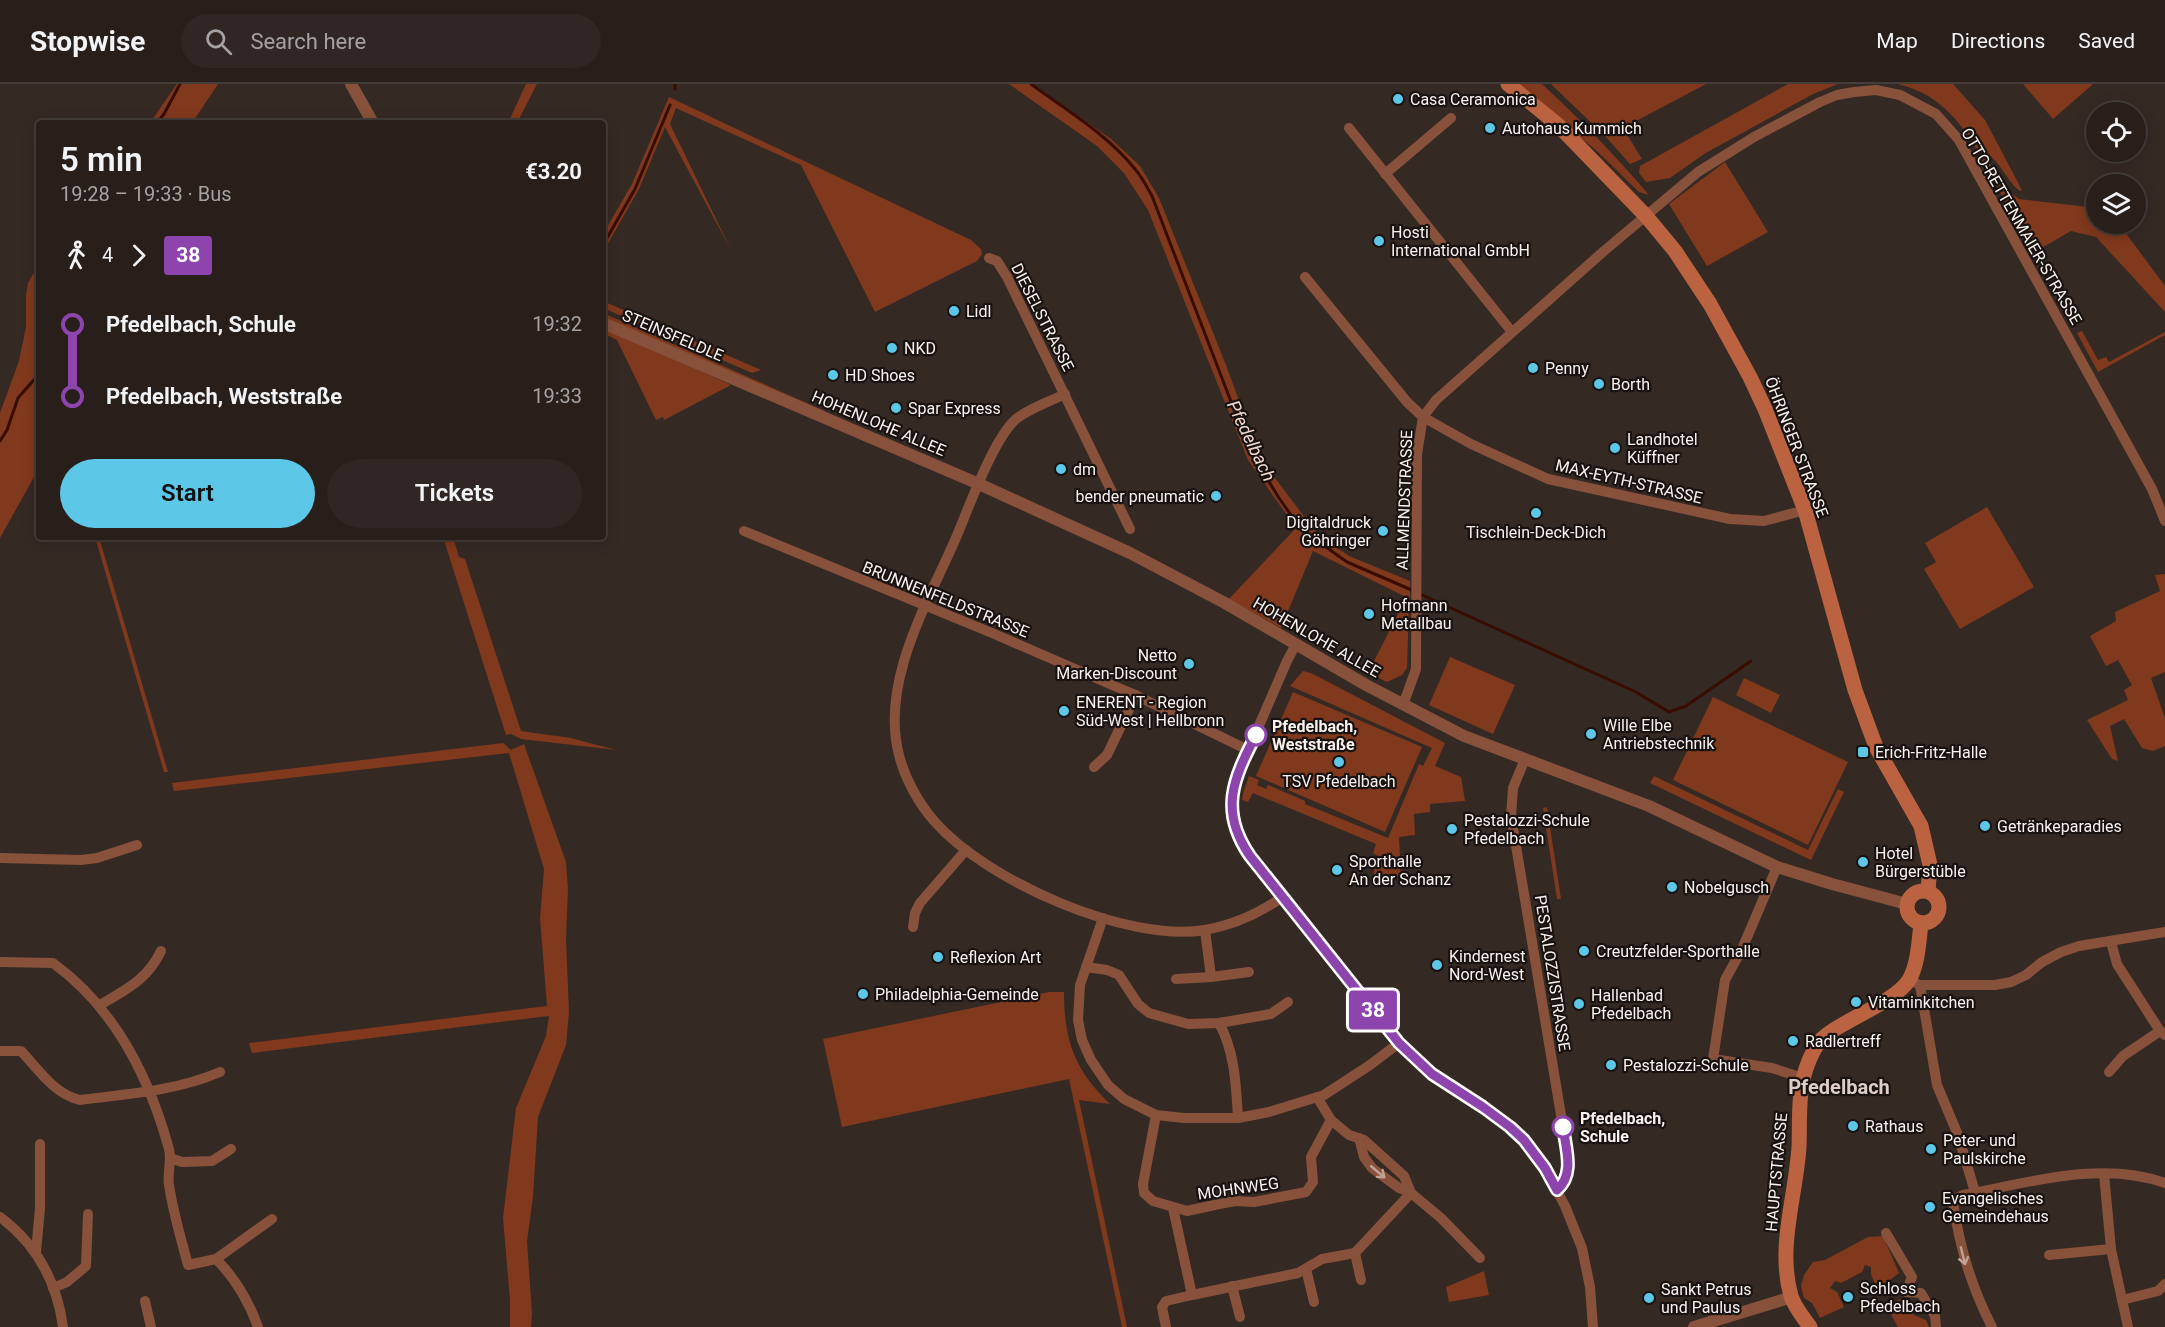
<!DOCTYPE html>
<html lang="en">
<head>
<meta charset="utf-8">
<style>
	body { margin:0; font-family:Roboto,sans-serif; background:#302724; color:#f1f3f6; height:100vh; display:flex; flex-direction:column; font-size:22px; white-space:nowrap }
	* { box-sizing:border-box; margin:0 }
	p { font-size:20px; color:#a5a2a3 }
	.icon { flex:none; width:33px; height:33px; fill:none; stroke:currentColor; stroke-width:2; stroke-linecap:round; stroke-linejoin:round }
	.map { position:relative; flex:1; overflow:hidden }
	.drawer { position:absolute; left:36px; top:36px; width:570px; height:420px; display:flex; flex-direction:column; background:#281f1b; border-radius:6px; box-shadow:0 3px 15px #0003,0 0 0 2px #443d3a }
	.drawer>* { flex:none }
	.badge { padding:0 12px; border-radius:4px; font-size:21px; line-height:39px }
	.fabs { position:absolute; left:2086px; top:18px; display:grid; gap:12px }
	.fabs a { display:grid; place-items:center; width:60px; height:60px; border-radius:50%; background:#281f1b; box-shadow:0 3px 15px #0003,0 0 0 2px #443d3a; font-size:30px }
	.map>.badge { position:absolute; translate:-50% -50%; box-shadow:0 0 0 3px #fff }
	.legs { display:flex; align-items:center; gap:9px; height:66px; padding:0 24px; font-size:20px }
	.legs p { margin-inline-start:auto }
	.overview { display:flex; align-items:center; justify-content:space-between; height:102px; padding:0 24px }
	h1 { font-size:33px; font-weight:600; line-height:45px }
	.cta { display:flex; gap:12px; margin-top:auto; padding:12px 24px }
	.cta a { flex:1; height:69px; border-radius:36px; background:#5dc7e8; color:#111; font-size:24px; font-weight:600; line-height:69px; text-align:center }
	.cta a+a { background:#302724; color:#f1f3f6 }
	ul { padding:0 24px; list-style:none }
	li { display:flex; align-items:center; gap:21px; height:72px; font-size:22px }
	li i { display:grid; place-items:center; width:9px; height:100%; margin:0 8px; background:currentColor }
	li i::after { content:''; width:15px; height:15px; margin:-8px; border:4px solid; border-radius:50%; background:#281f1b }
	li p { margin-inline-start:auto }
	li:first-child i { background:linear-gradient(#0000 50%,currentColor 0) }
	li:last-child i { background:linear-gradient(currentColor 50%,#0000 0) }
	header { display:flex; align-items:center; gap:36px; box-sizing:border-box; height:84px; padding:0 30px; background:#281f1b; border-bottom:2px solid #443d3a }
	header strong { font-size:28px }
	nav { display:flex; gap:33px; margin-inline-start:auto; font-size:21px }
	.search { width:420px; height:54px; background:#302724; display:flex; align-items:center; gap:15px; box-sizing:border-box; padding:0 21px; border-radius:33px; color:#a5a2a3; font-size:22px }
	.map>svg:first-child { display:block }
	.green { fill:#80391c }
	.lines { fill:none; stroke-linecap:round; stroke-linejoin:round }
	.stream { stroke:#380d00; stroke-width:3 }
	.minor { stroke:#88513b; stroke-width:10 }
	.tertiary { stroke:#88513b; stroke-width:12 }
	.secondary { stroke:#bb6340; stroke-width:15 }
	.oneway { stroke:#c1a295 }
	.line-1-casing { stroke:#fff; stroke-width:14 }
	.line-1 { stroke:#8e44ad; stroke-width:9 }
	.poi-dot { fill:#5dc7e8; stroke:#181311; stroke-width:2 }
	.stop-1-dot { fill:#fff; stroke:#8e44ad; stroke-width:3 }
	.labels { text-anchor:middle; stroke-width:4.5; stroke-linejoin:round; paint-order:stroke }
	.poi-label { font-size:16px; fill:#faf2ef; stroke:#181311; text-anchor:start }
	.street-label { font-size:16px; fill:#faf2ef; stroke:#181311 }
	.stop-label { font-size:16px; font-weight:bold; fill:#faf2ef; stroke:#181311; text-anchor:start }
	.water-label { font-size:18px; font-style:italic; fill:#f0d7ce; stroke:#181311 }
	.quarter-label { font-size:20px; font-weight:bold; fill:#decec8; stroke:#181311 }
</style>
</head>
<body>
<header>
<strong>Stopwise</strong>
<div class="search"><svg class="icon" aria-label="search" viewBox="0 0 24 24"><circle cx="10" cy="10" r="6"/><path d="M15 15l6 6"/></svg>Search here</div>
<nav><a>Map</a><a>Directions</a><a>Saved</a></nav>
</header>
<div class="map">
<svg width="2165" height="1243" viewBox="0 0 2165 1243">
	<rect width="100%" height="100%" fill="#352924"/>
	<g class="green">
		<path d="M177,0H218L192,39H150Z"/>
		<path d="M526,0H537L517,39H508Z"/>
		<path d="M1009,0H1032L1111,55L1140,82L1159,114L1226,281L1260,374L1318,451L1349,472L1410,497V515L1313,467L1281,544L1229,515L1296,444L1248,376L1148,126L1124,89L1097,62Z"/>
		<path d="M1514,0H1542C1580,35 1616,72 1649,111L1639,108L1597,67Z"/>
		<path d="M1551,0H1706L1623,44L1642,75L1630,80L1606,53Z"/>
		<path d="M1788,0H1838L1813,10L1704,70L1670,94L1646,98L1639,89L1640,82Z"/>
		<path d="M1898,0H1953L1985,36L2022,106L2020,107C2006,98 1997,67 1979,69C1960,36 1937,9 1898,0Z"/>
		<path d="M2023,0H2093L2053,35Z"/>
		<path d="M669,13L971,156L981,165L982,170L977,177L875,228L801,81L676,24L670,40L731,166L665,43L639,105L603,168V150L632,100Z"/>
		<path d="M1981,74L1987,76L2010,108L2019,115L2097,124V140H2119L2165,202V228L2096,153L2071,147L2033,169Z"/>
		<path d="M1725,78L1768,148L1707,182L1669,120Z"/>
		<path d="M39,180V384L0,454V329L19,277L26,243V211L28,199Z"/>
		<path d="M603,217L761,286L752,289L603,224Z"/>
		<path d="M603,229L825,327L824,329L603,233Z"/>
		<path d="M603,243L731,301L664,336L663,333L656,336L617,256L603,249Z"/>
		<path d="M2082,247L2098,276L2106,273L2109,278L2165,248V251L2098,288L2077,249Z"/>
		<path d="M1987,423L2034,503L1960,545L1924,485L1936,478L1925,459Z"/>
		<path d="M95,453H99L168,688H164Z"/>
		<path d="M443,453H453L459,473L465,475L521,647L571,654L616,666L521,655L511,650L506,651Z"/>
		<path d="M2165,490V588L2151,594L2165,634V662L2153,667L2142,664L2124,635L2110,642L2118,677L2112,675L2087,636L2128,616L2124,606L2132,601L2118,576L2106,582L2090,552L2116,537L2115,528L2160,507L2155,491Z"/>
		<path d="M1402,522L1409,523L1407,584L1402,591L1387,598L1368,589Z"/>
		<path d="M1450,573L1515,601L1493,650L1429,621Z"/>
		<path d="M1303,587L1311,589L1445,659L1435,682L1461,693L1465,717L1430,720V728L1414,730L1415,751L1399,753L1401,793H1390L1385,791L1384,793L1373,789L1380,773L1373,769L1376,760L1253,709L1248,718L1242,716L1244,706L1249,692L1259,696L1257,701L1266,705L1268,701L1305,717V720L1388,754L1419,680L1423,682L1432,664L1290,602Z"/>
		<path d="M1744,594L1780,611L1771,629L1736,611Z"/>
		<path d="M1293,608L1422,663L1385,748L1256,692Z"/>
		<path d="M1713,613L1848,678L1808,761L1673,696Z"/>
		<path d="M503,659L511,666L524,660L566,778L568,805L566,855L569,928L566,961L538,1033L533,1113L527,1157L532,1230L531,1243H510V1216L503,1134L516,1024L546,952L549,932L252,969L249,959L547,922L540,834L544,785L509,669L174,707L172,699Z"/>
		<path d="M1654,692L1808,766L1838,705L1844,708L1811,776L1650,699Z"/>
		<path d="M1547,723L1561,815H1557L1543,724Z"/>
		<path d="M1049,908H1064C1064,957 1075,986 1110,1020L1079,1016L1127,1243H1122L1069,995L842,1043L823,955Z"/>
		<path d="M1883,1152L1899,1189L1890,1196L1885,1208H1878L1871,1190V1183L1865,1181L1862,1188L1841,1199L1835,1197L1830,1204L1837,1208L1844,1223L1820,1234L1812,1219L1804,1214L1801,1202L1804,1191L1813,1178L1825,1176L1868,1153Z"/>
		<path d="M1484,1187L1489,1211L1449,1218L1446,1203Z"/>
		<path d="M1900,1215L1907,1219L1914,1231L1926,1236L1929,1243H1898L1889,1227L1893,1225L1890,1220Z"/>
	</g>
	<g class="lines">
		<g class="stream">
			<path d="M1031,0C1066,26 1107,50 1135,85C1142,93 1147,103 1152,112L1235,328L1266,393L1279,414L1293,434L1309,451L1347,478L1414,507"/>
			<path d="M675,5V0"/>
			<path d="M157,39L164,30L180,0"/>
			<path d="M603,161L635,105L670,21"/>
			<path d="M39,193L36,206L39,217"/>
			<path d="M0,357L7,346L18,314L39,290"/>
			<path d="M1420,510L1636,608L1669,628L1686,622L1751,577"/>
		</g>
		<g class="minor">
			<path d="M1349,44L1512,248"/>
			<path d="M1385,90L1451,34"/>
			<path d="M989,174L997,177L1007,193L1130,445"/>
			<path d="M1305,193L1407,318L1423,333L1471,360L1548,395L1730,435L1764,437L1805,426"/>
			<path d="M1065,310C1049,318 1030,324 1016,335C993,355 968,426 955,456C927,520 880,599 899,671C905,695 919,720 935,738C987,797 1127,859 1205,846C1234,841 1260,829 1284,812"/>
			<path d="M744,447L992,549L1133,610L1248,666"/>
			<path d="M1296,560L1287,577L1235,697L1231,719V733L1240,757L1250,772L1399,959L1432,990L1483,1023L1510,1043L1524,1056L1545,1084L1565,1122L1582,1164L1590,1203L1593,1243"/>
			<path d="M1403,621L1416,585L1417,370L1423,333L1436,316L1604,167L1698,88L1754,53L1820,18L1837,11L1854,8L1876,6L1900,11L1936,30L1959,56L2152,405L2165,437"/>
			<path d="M1525,675L1513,704L1511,732L1563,1043L1568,1090L1565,1099L1557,1106"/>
			<path d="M1094,683L1107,671L1136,611"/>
			<path d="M0,774L81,776L97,774L137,761"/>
			<path d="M1777,783L1742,865L1725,896L1713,975L1772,984L1803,994"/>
			<path d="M1103,834L1080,901L1078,936L1082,956L1091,976L1108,1001L1124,1015L1156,1031L1184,1034H1238L1269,1028L1324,1011L1370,981L1399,959"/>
			<path d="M913,843L915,829L920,819L966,766"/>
			<path d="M2111,858L2117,880L2160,947L2165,951"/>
			<path d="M0,878L53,879C115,924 149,992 169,1065C172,1077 167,1089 169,1101C173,1128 181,1155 188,1181L216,1175C235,1194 249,1218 258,1243"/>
			<path d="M1086,883L1107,886L1119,891L1138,920L1149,929L1188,940L1219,939L1271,930L1288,918"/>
			<path d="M1211,893L1249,888"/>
			<path d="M1176,895L1211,893L1205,846"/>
			<path d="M1909,896L1920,901H1995L2011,898L2026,891L2042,878L2061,868L2079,862L2165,848"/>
			<path d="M1920,901L1937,1001L1958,1051L1975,1108"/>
			<path d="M100,921C127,905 147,896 161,867"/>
			<path d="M1219,939C1235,968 1236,1001 1238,1034"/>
			<path d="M1,967H21C39,986 54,1010 80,1016C128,1010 176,1007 220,988"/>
			<path d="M2109,988L2123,972L2160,947"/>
			<path d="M1317,1013L1331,1036L1349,1051L1364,1056L1404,1092L1411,1109"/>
			<path d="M1156,1031L1143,1100L1144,1109L1153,1117L1187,1127L1219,1120L1236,1117L1254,1118L1306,1108L1313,1098L1311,1073L1331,1036"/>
			<path d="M1359,1054L1364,1073L1372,1084L1399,1104L1411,1109L1441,1134L1480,1174"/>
			<path d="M170,1074L182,1078L212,1077L231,1065"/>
			<path d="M2104,1090L2111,1165L2128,1243"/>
			<path d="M1173,1124L1192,1211L1298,1189L1322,1175L1355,1169"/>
			<path d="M0,1133C36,1160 57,1198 63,1243"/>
			<path d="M1886,1149L1912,1193L1906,1208L1921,1209L1935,1232L1936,1243"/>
			<path d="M36,1168L40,1124V1060"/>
			<path d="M2049,1171L2111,1165"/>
			<path d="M216,1175L272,1135"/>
			<path d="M1306,1185L1314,1218"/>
			<path d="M1361,1196L1355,1169L1411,1109"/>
			<path d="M1232,1202L1240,1233"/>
			<path d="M53,1204L67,1198L86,1182L88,1130"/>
			<path d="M2122,1216L2158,1207L2165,1200"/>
			<path d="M145,1217L151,1243"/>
			<path d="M1166,1243L1162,1223L1166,1217L1192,1211"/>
			<path d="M1992,1243C1971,1202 1960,1164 1953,1119L1954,1115L1963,1111C2027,1099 2101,1076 2165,1099"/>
		</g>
		<g class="tertiary">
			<path d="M351,0L373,39"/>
			<path d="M603,239L979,400L1130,469L1225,519L1366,601L1464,652L1649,722L1777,783L1832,800L1907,820"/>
			<path d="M1694,1243L1792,1213"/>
		</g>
		<g class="secondary">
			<path d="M1508,0L1558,41L1646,132L1675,167L1710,220L1750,293L1765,325L1805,426L1855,606L1876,663L1921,742L1930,781L1928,807"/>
			<circle cx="1923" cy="823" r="16"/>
			<path d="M1810,1243C1803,1233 1795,1224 1791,1212C1777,1163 1796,1112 1799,1063C1800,1041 1798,1017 1803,995C1806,983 1812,968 1819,958C1827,948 1839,943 1849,937C1866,927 1898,913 1909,896C1918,881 1919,857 1921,839"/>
		</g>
	</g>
	<defs><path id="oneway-shaft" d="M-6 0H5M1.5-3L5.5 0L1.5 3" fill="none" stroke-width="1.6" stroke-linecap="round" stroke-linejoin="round" transform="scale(1.5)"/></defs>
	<g class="oneway">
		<use href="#oneway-shaft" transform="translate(1378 1088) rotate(40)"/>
		<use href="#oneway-shaft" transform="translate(1963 1172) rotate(76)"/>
	</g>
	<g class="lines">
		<defs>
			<path id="line-1" d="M1256,651C1233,695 1219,727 1250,772L1399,959L1432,990L1483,1023L1510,1043L1524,1056L1545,1084L1557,1106C1575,1090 1566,1066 1563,1043"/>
		</defs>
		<use href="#line-1" class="line-1-casing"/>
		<use href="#line-1" class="line-1"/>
	</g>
	<g class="poi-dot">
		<circle cx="1398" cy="15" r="6"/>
		<circle cx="1490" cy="44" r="6"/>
		<circle cx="1379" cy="157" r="6"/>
		<circle cx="954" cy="227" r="6"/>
		<circle cx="892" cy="264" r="6"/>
		<circle cx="1533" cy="284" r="6"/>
		<circle cx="833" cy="291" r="6"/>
		<circle cx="1599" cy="300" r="6"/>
		<circle cx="896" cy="324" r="6"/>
		<circle cx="1615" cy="364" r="6"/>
		<circle cx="1061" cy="385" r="6"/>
		<circle cx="1216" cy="412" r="6"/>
		<circle cx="1536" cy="429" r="6"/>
		<circle cx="1383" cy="447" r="6"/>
		<circle cx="1369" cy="530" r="6"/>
		<circle cx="1189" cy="580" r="6"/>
		<circle cx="1064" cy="627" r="6"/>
		<circle cx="1591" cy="650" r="6"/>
		<rect x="1857" y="662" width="12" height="12" rx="3"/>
		<circle cx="1339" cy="678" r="6"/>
		<circle cx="1985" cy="742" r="6"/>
		<circle cx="1452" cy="745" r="6"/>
		<circle cx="1863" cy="778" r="6"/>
		<circle cx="1337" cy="786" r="6"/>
		<circle cx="1672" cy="803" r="6"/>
		<circle cx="1584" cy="867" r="6"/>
		<circle cx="938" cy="873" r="6"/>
		<circle cx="1437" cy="881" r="6"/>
		<circle cx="863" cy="910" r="6"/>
		<circle cx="1856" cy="918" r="6"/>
		<circle cx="1579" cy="920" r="6"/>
		<circle cx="1793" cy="957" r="6"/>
		<circle cx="1611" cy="981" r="6"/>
		<circle cx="1853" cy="1042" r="6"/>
		<circle cx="1931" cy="1065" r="6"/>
		<circle cx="1930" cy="1123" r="6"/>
		<circle cx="1848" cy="1213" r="6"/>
		<circle cx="1649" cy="1214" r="6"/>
	</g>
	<g class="stop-1-dot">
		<circle cx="1256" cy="651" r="10"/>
		<circle cx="1563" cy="1043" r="10"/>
	</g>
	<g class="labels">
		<g class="poi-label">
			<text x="1410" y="21">Casa Ceramonica</text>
			<text x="1502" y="50">Autohaus Kummich</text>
			<text x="1391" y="154">Hosti<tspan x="1391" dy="18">International GmbH</tspan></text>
			<text x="966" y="233">Lidl</text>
			<text x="904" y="270">NKD</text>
			<text x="1545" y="290">Penny</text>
			<text x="845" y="297">HD Shoes</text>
			<text x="1611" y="306">Borth</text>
			<text x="908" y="330">Spar Express</text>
			<text x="1627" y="361">Landhotel<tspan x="1627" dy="18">Küffner</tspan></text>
			<text x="1073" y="391">dm</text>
			<text x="1204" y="418" text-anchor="end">bender pneumatic</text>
			<text x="1371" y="444" text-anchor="end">Digitaldruck<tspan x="1371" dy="18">Göhringer</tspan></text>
			<text x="1536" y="454" text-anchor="middle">Tischlein-Deck-Dich</text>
			<text x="1381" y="527">Hofmann<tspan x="1381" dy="18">Metallbau</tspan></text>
			<text x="1177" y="577" text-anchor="end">Netto<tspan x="1177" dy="18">Marken-Discount</tspan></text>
			<text x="1076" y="624">ENERENT - Region<tspan x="1076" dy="18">Süd-West | Hellbronn</tspan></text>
			<text x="1603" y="647">Wille Elbe<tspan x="1603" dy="18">Antriebstechnik</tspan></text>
			<text x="1875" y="674">Erich-Fritz-Halle</text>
			<text x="1339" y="703" text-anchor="middle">TSV Pfedelbach</text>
			<text x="1464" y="742">Pestalozzi-Schule<tspan x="1464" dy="18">Pfedelbach</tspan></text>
			<text x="1997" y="748">Getränkeparadies</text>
			<text x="1875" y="775">Hotel<tspan x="1875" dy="18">Bürgerstüble</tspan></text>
			<text x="1349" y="783">Sporthalle<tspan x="1349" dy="18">An der Schanz</tspan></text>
			<text x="1684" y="809">Nobelgusch</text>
			<text x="1596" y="873">Creutzfelder-Sporthalle</text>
			<text x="1449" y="878">Kindernest<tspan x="1449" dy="18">Nord-West</tspan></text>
			<text x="950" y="879">Reflexion Art</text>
			<text x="875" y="916">Philadelphia-Gemeinde</text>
			<text x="1591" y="917">Hallenbad<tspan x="1591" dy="18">Pfedelbach</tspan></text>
			<text x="1868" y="924">Vitaminkitchen</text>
			<text x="1805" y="963">Radlertreff</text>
			<text x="1623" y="987">Pestalozzi-Schule</text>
			<text x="1865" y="1048">Rathaus</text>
			<text x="1943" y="1062">Peter- und<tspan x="1943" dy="18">Paulskirche</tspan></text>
			<text x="1942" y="1120">Evangelisches<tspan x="1942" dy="18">Gemeindehaus</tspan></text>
			<text x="1860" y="1210">Schloss<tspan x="1860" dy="18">Pfedelbach</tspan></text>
			<text x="1661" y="1211">Sankt Petrus<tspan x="1661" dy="18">und Paulus</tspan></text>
		</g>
		<g class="street-label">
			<text transform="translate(2022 142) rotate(60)" y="6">OTTO-RETTENMAIER-STRASSE</text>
			<text transform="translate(1043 233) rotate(63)" y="6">DIESELSTRASSE</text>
			<text transform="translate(673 251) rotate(23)" y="6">STEINSFELDLE</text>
			<text transform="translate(879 339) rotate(23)" y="6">HOHENLOHE ALLEE</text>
			<text transform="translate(1797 363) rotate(69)" y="6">ÖHRINGER STRASSE</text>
			<text transform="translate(1629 397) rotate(13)" y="6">MAX-EYTH-STRASSE</text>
			<text transform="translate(1404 416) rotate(-88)" y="6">ALLMENDSTRASSE</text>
			<text transform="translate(946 515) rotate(22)" y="6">BRUNNENFELDSTRASSE</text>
			<text transform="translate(1317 553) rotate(30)" y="6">HOHENLOHE ALLEE</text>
			<text transform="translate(1553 889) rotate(81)" y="6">PESTALOZZISTRASSE</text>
			<text transform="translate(1776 1088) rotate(-85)" y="6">HAUPTSTRASSE</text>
			<text transform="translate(1238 1104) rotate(-8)" y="6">MOHNWEG</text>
		</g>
		<g class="stop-label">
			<text x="1272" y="648">Pfedelbach,<tspan x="1272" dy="18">Weststraße</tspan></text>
			<text x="1580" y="1040">Pfedelbach,<tspan x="1580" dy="18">Schule</tspan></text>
		</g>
		<g class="water-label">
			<text transform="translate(1251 357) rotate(64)" y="6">Pfedelbach</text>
		</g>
		<g class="quarter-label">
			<text x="1839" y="1010">Pfedelbach</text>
		</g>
	</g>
</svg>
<div class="fabs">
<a><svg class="icon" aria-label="locate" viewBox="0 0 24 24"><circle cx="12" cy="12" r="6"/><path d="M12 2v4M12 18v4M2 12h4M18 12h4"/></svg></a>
<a><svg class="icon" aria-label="layers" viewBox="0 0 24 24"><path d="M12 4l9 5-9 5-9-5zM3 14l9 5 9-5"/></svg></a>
</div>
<b class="badge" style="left:1373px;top:926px;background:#8e44ad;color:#fff">38</b>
<section class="drawer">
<div class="overview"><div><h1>5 min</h1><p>19:28 – 19:33 · Bus</p></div><b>€3.20</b></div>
<div class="legs"><svg class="icon" aria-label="walk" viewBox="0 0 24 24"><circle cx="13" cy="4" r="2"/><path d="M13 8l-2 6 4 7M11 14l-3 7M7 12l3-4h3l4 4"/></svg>4<svg class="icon" aria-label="forward" viewBox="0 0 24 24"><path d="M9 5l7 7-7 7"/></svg><b class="badge" style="background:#8e44ad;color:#fff">38</b></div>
<ul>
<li><i style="color:#8e44ad"></i><b>Pfedelbach, Schule</b><p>19:32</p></li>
<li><i style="color:#8e44ad"></i><b>Pfedelbach, Weststraße</b><p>19:33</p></li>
</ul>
<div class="cta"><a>Start</a><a>Tickets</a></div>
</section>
</div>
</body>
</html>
